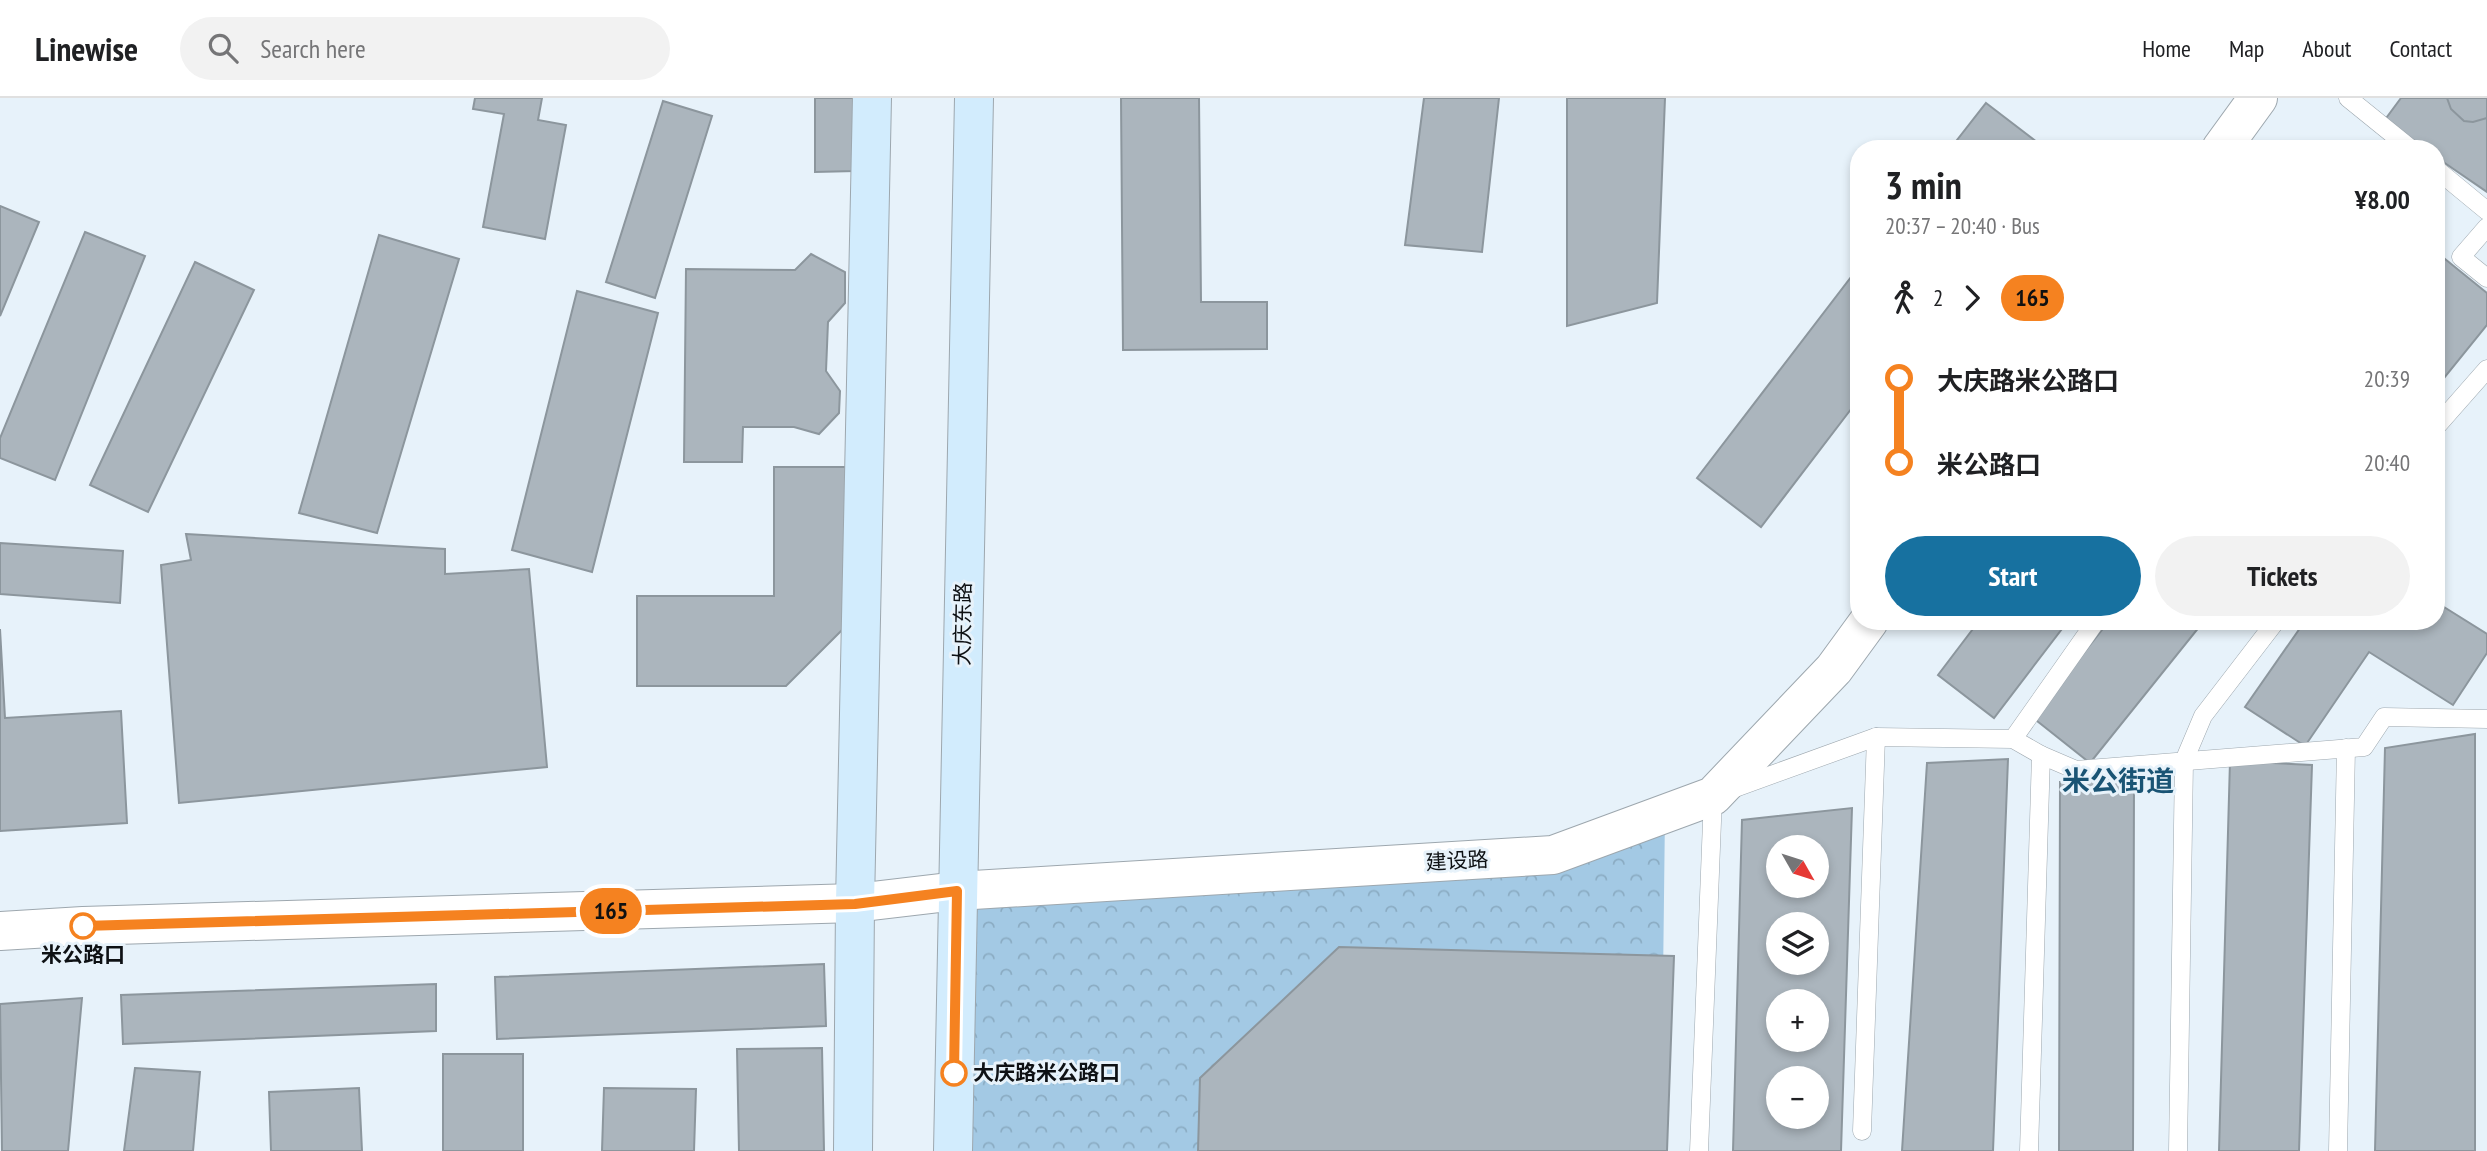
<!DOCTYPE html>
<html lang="en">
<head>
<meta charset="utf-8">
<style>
	body { margin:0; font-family:"PT Sans Narrow","Noto Sans SC",sans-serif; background:#f2f2f2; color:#202124; height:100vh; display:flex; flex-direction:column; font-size:26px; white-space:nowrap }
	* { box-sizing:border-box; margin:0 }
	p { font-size:23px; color:#757577 }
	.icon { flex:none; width:38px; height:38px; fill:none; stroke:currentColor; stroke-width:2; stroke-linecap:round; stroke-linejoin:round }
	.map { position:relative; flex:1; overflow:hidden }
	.panel { position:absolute; left:1850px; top:42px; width:595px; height:490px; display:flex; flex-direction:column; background:#fff; border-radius:28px; box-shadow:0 4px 10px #0003 }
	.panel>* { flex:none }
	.badge { padding:0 14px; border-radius:23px; font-size:24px; line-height:46px }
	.needle { width:46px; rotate:129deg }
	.buttons { position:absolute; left:1766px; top:737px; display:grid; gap:14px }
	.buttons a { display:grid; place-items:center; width:63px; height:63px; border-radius:50%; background:#fff; box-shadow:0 4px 10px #0003; font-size:35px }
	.map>.badge { position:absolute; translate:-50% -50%; box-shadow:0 0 0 4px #fff }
	.legs { display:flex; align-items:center; gap:10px; height:77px; padding:0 35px; font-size:23px }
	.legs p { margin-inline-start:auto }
	.head { display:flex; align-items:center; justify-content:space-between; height:119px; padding:0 35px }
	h1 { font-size:38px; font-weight:800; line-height:52px }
	.action { display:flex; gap:14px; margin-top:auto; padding:14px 35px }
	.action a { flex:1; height:80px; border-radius:42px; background:#1771a0; color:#fff; font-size:28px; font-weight:800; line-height:80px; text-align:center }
	.action a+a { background:#f2f2f2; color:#202124 }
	ul { padding:0 35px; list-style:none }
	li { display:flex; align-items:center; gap:24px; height:84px; font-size:26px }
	li i { display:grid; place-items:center; width:10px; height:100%; margin:0 9px; background:currentColor }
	li i::after { content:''; width:18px; height:18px; margin:-9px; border:5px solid; border-radius:50%; background:#fff }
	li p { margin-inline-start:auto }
	li:first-child i { background:linear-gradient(#0000 50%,currentColor 0) }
	li:last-child i { background:linear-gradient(currentColor 50%,#0000 0) }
	header { display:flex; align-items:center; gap:42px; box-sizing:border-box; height:98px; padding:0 35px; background:#fff; border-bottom:2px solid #e0e0e0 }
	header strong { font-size:33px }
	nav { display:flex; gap:38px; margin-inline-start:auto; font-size:24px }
	.search { width:490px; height:63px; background:#f2f2f2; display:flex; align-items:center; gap:18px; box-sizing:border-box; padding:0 24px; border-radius:38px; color:#757577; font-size:26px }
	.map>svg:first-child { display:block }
	.park { fill:url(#park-crowns) }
	.building { fill:#abb5bd; stroke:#8c969d; stroke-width:2; fill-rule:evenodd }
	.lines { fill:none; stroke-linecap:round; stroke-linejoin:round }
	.service-casing { stroke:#9da7ae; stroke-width:19 }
	.tertiary-casing { stroke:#9da7ae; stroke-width:40 }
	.secondary-casing { stroke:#9da7ae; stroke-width:40 }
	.service { stroke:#fff; stroke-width:18 }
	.tertiary { stroke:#fff; stroke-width:38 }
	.secondary { stroke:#d2ecfd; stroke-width:38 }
	.line-1-casing { stroke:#fff; stroke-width:16 }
	.line-1 { stroke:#f58220; stroke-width:10 }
	.stop-1-dot { fill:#fff; stroke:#f58220; stroke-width:3.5 }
	.labels { text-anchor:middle; stroke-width:6; stroke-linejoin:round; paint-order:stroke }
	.street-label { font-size:21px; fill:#0e1114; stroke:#e7f2fa }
	.stop-label { font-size:21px; font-weight:bold; fill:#0e1114; stroke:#e7f2fa }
	.district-label { font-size:28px; font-weight:bold; fill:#1a5474; stroke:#e7f2fa }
</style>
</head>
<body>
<header>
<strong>Linewise</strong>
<div class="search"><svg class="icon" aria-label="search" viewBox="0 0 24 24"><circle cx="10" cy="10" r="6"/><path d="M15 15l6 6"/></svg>Search here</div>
<nav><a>Home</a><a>Map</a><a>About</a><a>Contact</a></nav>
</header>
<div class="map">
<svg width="2487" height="1053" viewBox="0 0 2487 1053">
	<defs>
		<pattern id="park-crowns" width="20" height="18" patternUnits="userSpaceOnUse" patternTransform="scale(1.75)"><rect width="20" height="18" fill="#a3c9e4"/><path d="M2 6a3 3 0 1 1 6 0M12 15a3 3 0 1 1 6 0" fill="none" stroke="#8bacc3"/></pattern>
	</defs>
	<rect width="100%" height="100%" fill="#e7f2fa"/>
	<path class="park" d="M1665,715L1661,1053H953L957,793L1553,757Z"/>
	<g class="building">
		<path d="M475,0H542L538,22L566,27L545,141L483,129L504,16L473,11Z"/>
		<path d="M815,0H855V73L815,74Z"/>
		<path d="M1121,0H1199L1201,204H1267V251L1123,252Z"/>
		<path d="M1424,0H1499L1482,154L1405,147Z"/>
		<path d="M1567,0H1665L1657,205L1567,228Z"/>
		<path d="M2401,0H2487V94L2436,59V51H2424L2384,23Z"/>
		<path d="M2447,0H2487V20L2473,24L2464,23L2451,11Z"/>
		<path d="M663,3L712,18L655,200L606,184Z"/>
		<path d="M1986,5L2046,51H1950Z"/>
		<path d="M0,108L39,124L0,218Z"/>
		<path d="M85,134L145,158L55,382L0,360V340Z"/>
		<path d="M379,137L459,161L377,435L299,415Z"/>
		<path d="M811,156L845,174V205L828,224L826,273L840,293L839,315L819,336L794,329H743L742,364H684L686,171L795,172Z"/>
		<path d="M2445,161L2487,195V227L2436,290V172Z"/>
		<path d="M195,164L254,192L148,414L90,387Z"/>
		<path d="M1858,170V302L1761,429L1697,380Z"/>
		<path d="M577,193L658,215L592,474L512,452Z"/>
		<path d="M774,369H848L847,527L786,588H637V498H774Z"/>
		<path d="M186,436L445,451V476L529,471L547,669L179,705L161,467L191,462Z"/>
		<path d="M0,445L123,453L120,505L0,496Z"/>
		<path d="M2436,504L2487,536V555L2453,607L2369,554L2305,648L2245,609L2305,523H2436Z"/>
		<path d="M1979,523H2068L1994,620L1938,577Z"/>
		<path d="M2109,523H2204L2090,665L2032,619Z"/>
		<path d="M0,531L5,620L121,613L127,725L0,733Z"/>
		<path d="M2475,636V1053H2375L2385,650Z"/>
		<path d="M2008,661L1993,1053H1902L1927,665Z"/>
		<path d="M2230,663L2312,667L2299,1053H2219Z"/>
		<path d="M2134,681L2133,1053H2059L2060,684Z"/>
		<path d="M1852,710L1841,1053H1733L1742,722ZM1778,749H1816V788H1778ZM1778,826H1816V864H1778ZM1778,903H1816V942H1778ZM1778,980H1816V1018H1778Z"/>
		<path d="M1339,849L1674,858L1667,1053H1198L1200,980Z"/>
		<path d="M824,866L826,928L497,941L495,879Z"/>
		<path d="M436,886V933L123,946L121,897Z"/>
		<path d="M82,900L68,1053H2L0,906Z"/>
		<path d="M822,950L824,1053H739L737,951Z"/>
		<rect x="443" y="956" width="80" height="97"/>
		<path d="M135,970L200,974L193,1053H124Z"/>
		<path d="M359,990L362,1053H271L269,994Z"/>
		<path d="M604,990L696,991L694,1053H602Z"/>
	</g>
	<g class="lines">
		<defs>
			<g id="service">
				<path d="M2348,0L2411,51"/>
				<path d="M2436,71L2487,113"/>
				<path d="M2487,129L2461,159L2487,180"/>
				<path d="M2436,329L2487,271"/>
				<path d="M2013,641L2096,523"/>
				<path d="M1862,1033L1876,639"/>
				<path d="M1699,1053L1713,698L1876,639L2013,641L2041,657L2076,672L2364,649L2384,619L2487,621"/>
				<path d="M2029,1053L2041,657"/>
				<path d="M2178,1053L2184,663L2203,618L2276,523"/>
				<path d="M2338,1053L2346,650"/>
			</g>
			<g id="tertiary">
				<path d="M2221,51L2258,0"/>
				<path d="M0,833L83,828L855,805L957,793L1553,757L1713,698L1834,571L1869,523"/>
			</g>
			<g id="secondary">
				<path d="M853,1053L855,805L872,0"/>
				<path d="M953,1053L974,0"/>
			</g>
		</defs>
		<use href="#service" class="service-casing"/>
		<use href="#tertiary" class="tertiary-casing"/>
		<use href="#secondary" class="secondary-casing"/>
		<use href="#service" class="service"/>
		<use href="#tertiary" class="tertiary"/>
		<use href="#secondary" class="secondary"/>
	</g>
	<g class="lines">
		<defs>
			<path id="line-1" d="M83,828L855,806L957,793L954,975"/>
		</defs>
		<use href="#line-1" class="line-1-casing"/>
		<use href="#line-1" class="line-1"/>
	</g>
	<g class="stop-1-dot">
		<circle cx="83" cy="828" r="12"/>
		<circle cx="954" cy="975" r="12"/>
	</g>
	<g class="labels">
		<g class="street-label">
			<text transform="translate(963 526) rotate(-89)" y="7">大庆东路</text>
			<text transform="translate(1457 763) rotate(-3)" y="7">建设路</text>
		</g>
		<g class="stop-label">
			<text x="83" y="864">米公路口</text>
			<text x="973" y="982" text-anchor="start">大庆路米公路口</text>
		</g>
		<g class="district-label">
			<text x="2118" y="693">米公街道</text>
		</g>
	</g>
</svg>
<div class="buttons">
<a><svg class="needle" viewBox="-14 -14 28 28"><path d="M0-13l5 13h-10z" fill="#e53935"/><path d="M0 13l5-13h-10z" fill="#757577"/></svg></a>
<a><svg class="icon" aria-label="layers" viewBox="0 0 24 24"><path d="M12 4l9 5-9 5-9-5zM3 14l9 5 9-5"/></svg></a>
<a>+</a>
<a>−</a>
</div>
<b class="badge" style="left:611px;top:813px;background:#f58220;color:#111">165</b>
<section class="panel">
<div class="head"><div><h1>3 min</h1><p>20:37 – 20:40 · Bus</p></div><b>¥8.00</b></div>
<div class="legs"><svg class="icon" aria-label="walk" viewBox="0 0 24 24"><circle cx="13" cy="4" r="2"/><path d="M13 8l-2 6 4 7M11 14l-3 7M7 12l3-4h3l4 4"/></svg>2<svg class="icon" aria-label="forward" viewBox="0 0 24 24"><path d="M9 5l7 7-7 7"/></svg><b class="badge" style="background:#f58220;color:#111">165</b></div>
<ul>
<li><i style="color:#f58220"></i><b>大庆路米公路口</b><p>20:39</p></li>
<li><i style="color:#f58220"></i><b>米公路口</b><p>20:40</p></li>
</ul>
<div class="action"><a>Start</a><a>Tickets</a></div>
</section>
</div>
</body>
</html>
